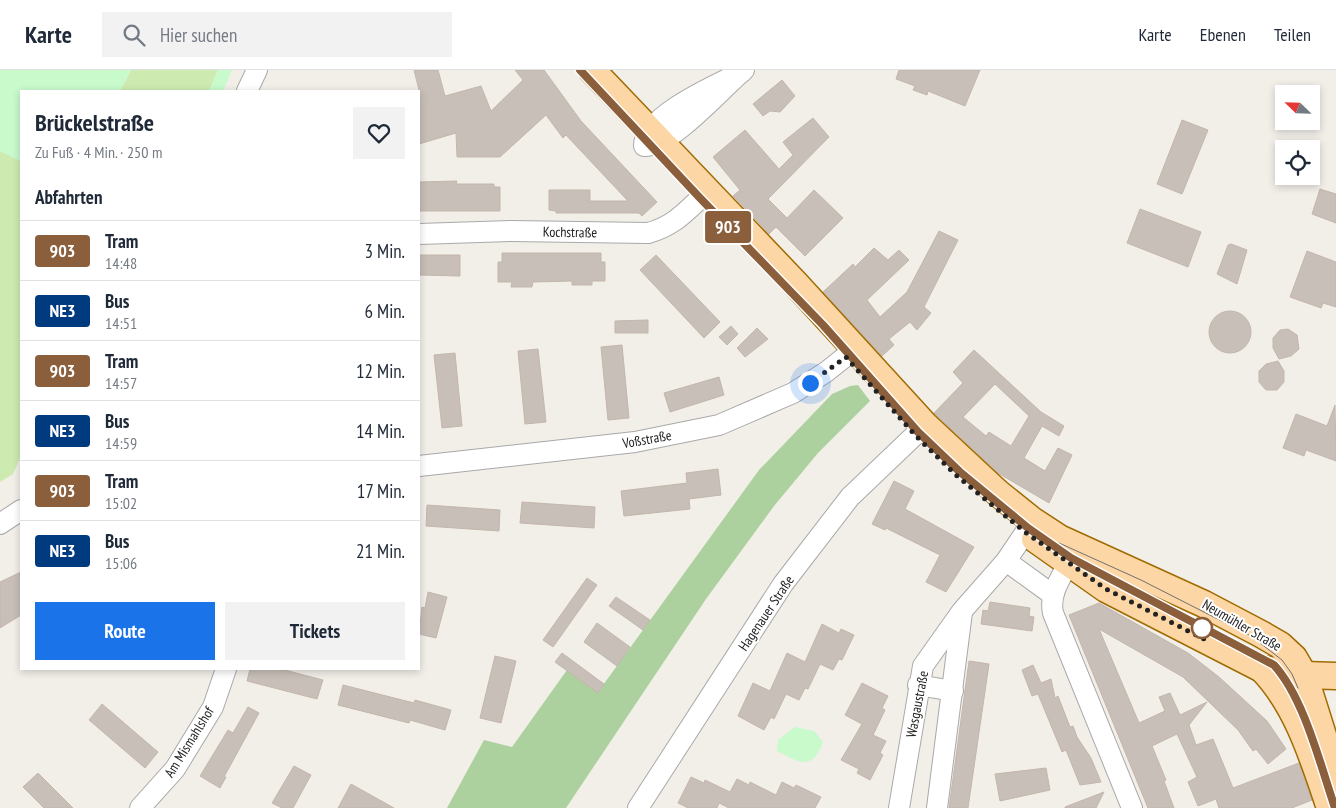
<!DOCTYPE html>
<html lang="de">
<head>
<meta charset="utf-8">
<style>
	body { margin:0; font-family:"PT Sans Narrow",sans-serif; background:#f2f2f3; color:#1f2937; height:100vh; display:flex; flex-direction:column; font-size:19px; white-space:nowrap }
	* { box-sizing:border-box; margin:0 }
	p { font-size:16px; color:#747a83 }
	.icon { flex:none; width:28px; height:28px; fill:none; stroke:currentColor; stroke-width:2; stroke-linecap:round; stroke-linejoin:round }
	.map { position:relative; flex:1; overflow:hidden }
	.panel { position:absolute; left:20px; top:20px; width:400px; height:580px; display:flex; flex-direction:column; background:#fff; border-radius:0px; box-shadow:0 2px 8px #0003 }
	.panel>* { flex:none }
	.badge { padding:0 10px; border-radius:4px; font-size:18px; line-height:32px }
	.needle { width:32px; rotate:293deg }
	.fabs { position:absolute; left:1275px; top:15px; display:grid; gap:10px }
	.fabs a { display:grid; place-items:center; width:45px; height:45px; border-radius:0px; background:#fff; box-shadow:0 2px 8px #0003; font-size:25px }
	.you { position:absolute; width:25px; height:25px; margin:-12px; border:4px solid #fff; border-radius:50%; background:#1a73e8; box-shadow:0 0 0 8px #1a73e833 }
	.map>.badge { position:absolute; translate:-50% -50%; box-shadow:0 0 0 2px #fff }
	h2 { padding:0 15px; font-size:19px; line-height:45px }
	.round { display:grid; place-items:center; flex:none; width:52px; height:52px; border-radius:0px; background:#f2f2f3 }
	.summary { display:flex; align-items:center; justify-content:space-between; height:85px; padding:0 15px }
	h1 { font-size:24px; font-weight:700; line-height:38px }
	.button { display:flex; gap:10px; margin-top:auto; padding:10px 15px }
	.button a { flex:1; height:58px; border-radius:0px; background:#1a73e8; color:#fff; font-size:20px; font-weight:700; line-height:58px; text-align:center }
	.button a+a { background:#f2f2f3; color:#1f2937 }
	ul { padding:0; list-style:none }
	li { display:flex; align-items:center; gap:15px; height:60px; padding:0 15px; border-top:1px solid #e0e1e3 }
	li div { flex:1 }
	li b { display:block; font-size:19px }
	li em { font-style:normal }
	li .badge { min-width:55px; font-weight:700; text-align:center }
	header { display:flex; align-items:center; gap:30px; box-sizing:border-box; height:70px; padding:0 25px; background:#fff; border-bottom:1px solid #e0e1e3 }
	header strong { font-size:24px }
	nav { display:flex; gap:28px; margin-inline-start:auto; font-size:18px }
	.search { width:350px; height:45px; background:#f2f2f3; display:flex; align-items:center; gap:12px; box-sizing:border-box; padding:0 18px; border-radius:0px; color:#747a83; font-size:19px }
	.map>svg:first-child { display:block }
	.grass { fill:#cdebb0 }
	.forest { fill:#add19e }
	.park { fill:#c8facc }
	.building { fill:#c7bfb8; stroke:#c4b6ab; fill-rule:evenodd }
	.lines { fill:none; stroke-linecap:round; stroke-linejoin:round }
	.minor-casing { stroke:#a9a9a9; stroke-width:22 }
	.major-casing { stroke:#a06b00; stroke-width:29 }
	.minor { stroke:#fff; stroke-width:20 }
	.major { stroke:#fcd6a4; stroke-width:26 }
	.tram { stroke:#707070; stroke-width:1 }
	.line-casing { stroke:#fff; stroke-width:11 }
	.line { stroke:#8b5e3c; stroke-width:8 }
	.walk { stroke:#222; stroke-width:5; stroke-dasharray:0 9 }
	.stop-dot { fill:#fff; stroke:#8b5e3c; stroke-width:2.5 }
	.labels { text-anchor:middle; stroke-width:4; stroke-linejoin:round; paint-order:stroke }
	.street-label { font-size:14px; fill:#222; stroke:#fff }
</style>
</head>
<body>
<header>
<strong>Karte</strong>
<div class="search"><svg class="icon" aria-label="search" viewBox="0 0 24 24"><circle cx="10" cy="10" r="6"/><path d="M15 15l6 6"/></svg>Hier suchen</div>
<nav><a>Karte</a><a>Ebenen</a><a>Teilen</a></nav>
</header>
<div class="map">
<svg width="1336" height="738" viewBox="0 0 1336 738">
	<rect width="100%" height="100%" fill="#f2efe9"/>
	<g class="grass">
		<path d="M131,0H218L209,21H120Z"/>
		<path d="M0,81L21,91V386L13,404L0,412Z"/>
	</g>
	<path class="forest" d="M858,315L870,331L818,383L774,436L706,529L566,738H447L484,670L512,677L567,600L598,622L759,400L832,324L850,316Z"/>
	<g class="park">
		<path d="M0,0H131L120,21H21V91L0,81Z"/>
		<path d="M218,0H232L223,21H209Z"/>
		<path d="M795,657L814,661L823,672C812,702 799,692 777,681L778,670Z"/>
	</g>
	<g class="building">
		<path d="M414,0H438L445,26L481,16L491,41L523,10L515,0H544L581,51L657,132L642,146L639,143H556V141L549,140V120H590V131H628L566,65L563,68L546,45L500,87H457L456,63L419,74V20Z"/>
		<path d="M899,0H980L965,36L928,21L927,25L913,20L915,16L896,9Z"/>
		<path d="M782,10L795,26L780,42L770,41L763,46L753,34Z"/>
		<path d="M813,48L829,67L768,129L787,148L814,120L843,148L805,186L776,157L769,164L733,126L740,120L713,87L745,60L779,99L793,85L783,72Z"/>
		<path d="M1182,50L1208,60L1182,124L1157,114Z"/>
		<path d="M457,111L456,114H494V117H500V141H419V112Z"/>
		<path d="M1320,119L1336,124V153L1312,144Z"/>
		<path d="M1140,139L1201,162L1188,197L1127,173Z"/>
		<path d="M939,161L958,170L924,237L931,243L917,260L910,252L889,269L894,275L882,286L823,222L853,194L855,197L874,178L888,190L899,180L909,190L867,230L880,247L907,222Z"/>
		<path d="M1231,174L1247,180L1237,214L1217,204L1228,175Z"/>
		<path d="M1307,181L1336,192V237L1323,233L1321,238L1290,227Z"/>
		<path d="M502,183H601V192H605V211H592V215H572V211L533,212L532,217H511L512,212H498V192H502Z"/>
		<path d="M419,185H460V206L419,205Z"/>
		<path d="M656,185L720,252L704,268L640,200Z"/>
		<circle cx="1230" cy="262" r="21"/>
		<path d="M648,250V263H615V251Z"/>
		<path d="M731,256L738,264L727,275L719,267Z"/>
		<path d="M757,258L768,269L745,287L737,278Z"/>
		<path d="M1288,259L1297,265L1299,279L1291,286L1279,289L1273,278V268L1280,260Z"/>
		<path d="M622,275L629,348L608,350L601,277Z"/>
		<path d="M538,279L546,352L525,354L518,281Z"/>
		<path d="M974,280L1041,342L1064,356L1059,366L1042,356L1024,388L1045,401L1058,378L1072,385L1049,433L998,403L934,343L963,313L953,302ZM995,314L1029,346L1011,376L989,362L986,366L963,347Z"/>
		<path d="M455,283L462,356L442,358L434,285Z"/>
		<path d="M1278,291L1284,301V312L1277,320H1266L1259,312V301L1266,294Z"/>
		<path d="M719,307L724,325L670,342L664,323Z"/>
		<path d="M1335,335L1336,391L1306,380L1304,386L1283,378L1296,344L1327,356Z"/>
		<path d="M718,399L721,425L689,429L690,439L624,446L621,421L687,413L686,403Z"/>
		<path d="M894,411L914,421L905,439L974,477L946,522L926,512L940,485L886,458L885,460L872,454Z"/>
		<path d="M522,432L595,437L594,458L520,453Z"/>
		<path d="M427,435L500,440L499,461L426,456Z"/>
		<path d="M21,502V545L0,558V512Z"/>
		<path d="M587,508L597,515L553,577L543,570Z"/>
		<path d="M428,522L447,527L436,568L419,564L422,537L425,538Z"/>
		<path d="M616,527L650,550L643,560L609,536Z"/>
		<path d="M990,532L1030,538L1029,546L1034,547L1032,561L981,554L983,540L988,541Z"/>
		<path d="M1099,533L1188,583L1219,607L1267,651L1286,679L1268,694L1256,679L1253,681L1238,660L1183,607L1099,559L1139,653L1165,641L1159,627L1170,623L1180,645L1207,632L1189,655L1196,675L1213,669L1233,718L1299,693L1312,730L1292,738H1219L1216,729L1198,736L1188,712L1197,707L1177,664L1152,676L1166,710L1164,711L1174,738H1148L1069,545Z"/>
		<path d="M597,553L630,577L617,596L584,572Z"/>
		<path d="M822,554L839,563L841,559L854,565L842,590L839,589L833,600L820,594L808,619L805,618L799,630L786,624L774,649L771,647L764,660L738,646L753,613L770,621L787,583L805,592Z"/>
		<path d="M562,583L604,614L598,623L555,592Z"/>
		<path d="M495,586L516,591L501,653L480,648Z"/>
		<path d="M969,591L989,594L968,738H949Z"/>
		<path d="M1033,595L1041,613L1051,609L1055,628L1058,626L1070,657L1073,656L1077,667L1091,688L1101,712L1080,715L1066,680L1062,682L1038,624L1032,626L1022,600Z"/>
		<path d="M250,599H281L323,610L317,629L247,611Z"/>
		<path d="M862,613L888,626L882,638L885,640L873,665L886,671L880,683L883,685L870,710L857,703L859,699L841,690L862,654L845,645Z"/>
		<path d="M343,615L414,633L415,630L451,640L445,660L410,650L409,653L338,635Z"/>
		<path d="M102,634L158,682L145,698L89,650Z"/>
		<path d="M248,637L259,643L224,707H226L220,718L200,706L228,660L233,663Z"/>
		<path d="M294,696L311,705L293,738H282L272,733Z"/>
		<path d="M1046,698L1050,720L1000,731L995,704Z"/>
		<path d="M38,703L73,738H44L23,717Z"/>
		<path d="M691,707L704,713L705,710L730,722L737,709L749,715L750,712L776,725L782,712L794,718L796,715L821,727L815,738H729L719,733L717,738H688L678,733Z"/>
		<path d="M351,714L394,738H338Z"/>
		<path d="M1104,722L1096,738H1065V737Z"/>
	</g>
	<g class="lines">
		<defs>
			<g id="minor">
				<path d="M742,2C718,14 643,46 644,76C671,77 722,18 744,0"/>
				<path d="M247,21L257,0"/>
				<path d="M419,164L511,161L648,163C675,156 687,140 707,122"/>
				<path d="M419,396L635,372L719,355L793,323L826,302L855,279"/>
				<path d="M0,454L21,440"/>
				<path d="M1074,482C1066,501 1048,521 1053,543L1132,738"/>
				<path d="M1006,491L1053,525"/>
				<path d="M918,615L953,621"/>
				<path d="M140,738L175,699L213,637L226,599"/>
				<path d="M638,738L783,514L850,427L915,365"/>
				<path d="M899,738L923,596L962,541L1006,491L1033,451"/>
				<path d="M937,738L962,542"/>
			</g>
			<g id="major">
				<path d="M592,0L796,214L925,355L998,423L1033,451L1059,468L1204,534L1261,564L1280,575L1294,588L1304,605L1336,707"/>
				<path d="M1035,469L1106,519L1262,599L1304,605L1336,606"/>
				<path d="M1262,599C1298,636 1314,691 1330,738"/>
			</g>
		</defs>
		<use href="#minor" class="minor-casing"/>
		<use href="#major" class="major-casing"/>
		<use href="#minor" class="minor"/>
		<use href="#major" class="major"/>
		<g class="tram">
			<path d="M580,0L700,128L823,255L918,362L960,402L1028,458L1071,488L1274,595C1304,628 1320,695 1335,738"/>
			<path d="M1059,473L1141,510L1251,566L1282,590L1292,604L1298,618"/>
		</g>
	</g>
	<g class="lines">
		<defs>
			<path id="line" d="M580,0L700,128L823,255L918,362L960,402L1028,458L1071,488L1274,595C1304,628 1320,694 1335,738"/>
		</defs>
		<use href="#line" class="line-casing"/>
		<use href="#line" class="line"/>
		<path class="walk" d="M810,313L846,287L915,365L957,406L1025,462L1106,519L1204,569L1202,558"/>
	</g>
	<circle class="stop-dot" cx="1202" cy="558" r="10"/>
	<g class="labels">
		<g class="street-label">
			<text transform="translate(570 162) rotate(1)" y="5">Kochstraße</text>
			<text transform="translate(647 369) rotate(-10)" y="5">Voßstraße</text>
			<text transform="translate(766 543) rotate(-56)" y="5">Hagenauer Straße</text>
			<text transform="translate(1242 555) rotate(30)" y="5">Neumühler Straße</text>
			<text transform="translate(917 634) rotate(-79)" y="5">Wasgaustraße</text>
			<text transform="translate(189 672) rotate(-58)" y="5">Am Mismahlshof</text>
		</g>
	</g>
</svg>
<div class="fabs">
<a><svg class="needle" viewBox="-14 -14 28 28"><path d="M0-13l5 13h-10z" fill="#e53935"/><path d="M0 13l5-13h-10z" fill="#747a83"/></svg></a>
<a><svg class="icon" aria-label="locate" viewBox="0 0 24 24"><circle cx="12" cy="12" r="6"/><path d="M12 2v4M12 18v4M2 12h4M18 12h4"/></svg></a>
</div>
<div class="you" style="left:810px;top:313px"></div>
<b class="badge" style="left:728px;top:157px;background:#8b5e3c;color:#fff">903</b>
<section class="panel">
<div class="summary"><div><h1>Brückelstraße</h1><p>Zu Fuß · 4 Min. · 250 m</p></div><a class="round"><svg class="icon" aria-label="heart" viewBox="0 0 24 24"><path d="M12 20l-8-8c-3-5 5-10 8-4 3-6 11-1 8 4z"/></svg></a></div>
<h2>Abfahrten</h2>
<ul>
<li><span class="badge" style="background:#8b5e3c;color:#fff">903</span><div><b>Tram</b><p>14:48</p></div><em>3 Min.</em></li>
<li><span class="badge" style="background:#003b80;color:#fff">NE3</span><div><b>Bus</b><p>14:51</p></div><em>6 Min.</em></li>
<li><span class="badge" style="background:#8b5e3c;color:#fff">903</span><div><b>Tram</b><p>14:57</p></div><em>12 Min.</em></li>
<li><span class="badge" style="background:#003b80;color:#fff">NE3</span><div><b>Bus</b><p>14:59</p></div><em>14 Min.</em></li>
<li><span class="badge" style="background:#8b5e3c;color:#fff">903</span><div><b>Tram</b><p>15:02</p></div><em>17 Min.</em></li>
<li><span class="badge" style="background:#003b80;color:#fff">NE3</span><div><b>Bus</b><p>15:06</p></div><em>21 Min.</em></li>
</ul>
<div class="button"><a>Route</a><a>Tickets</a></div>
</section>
</div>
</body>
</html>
